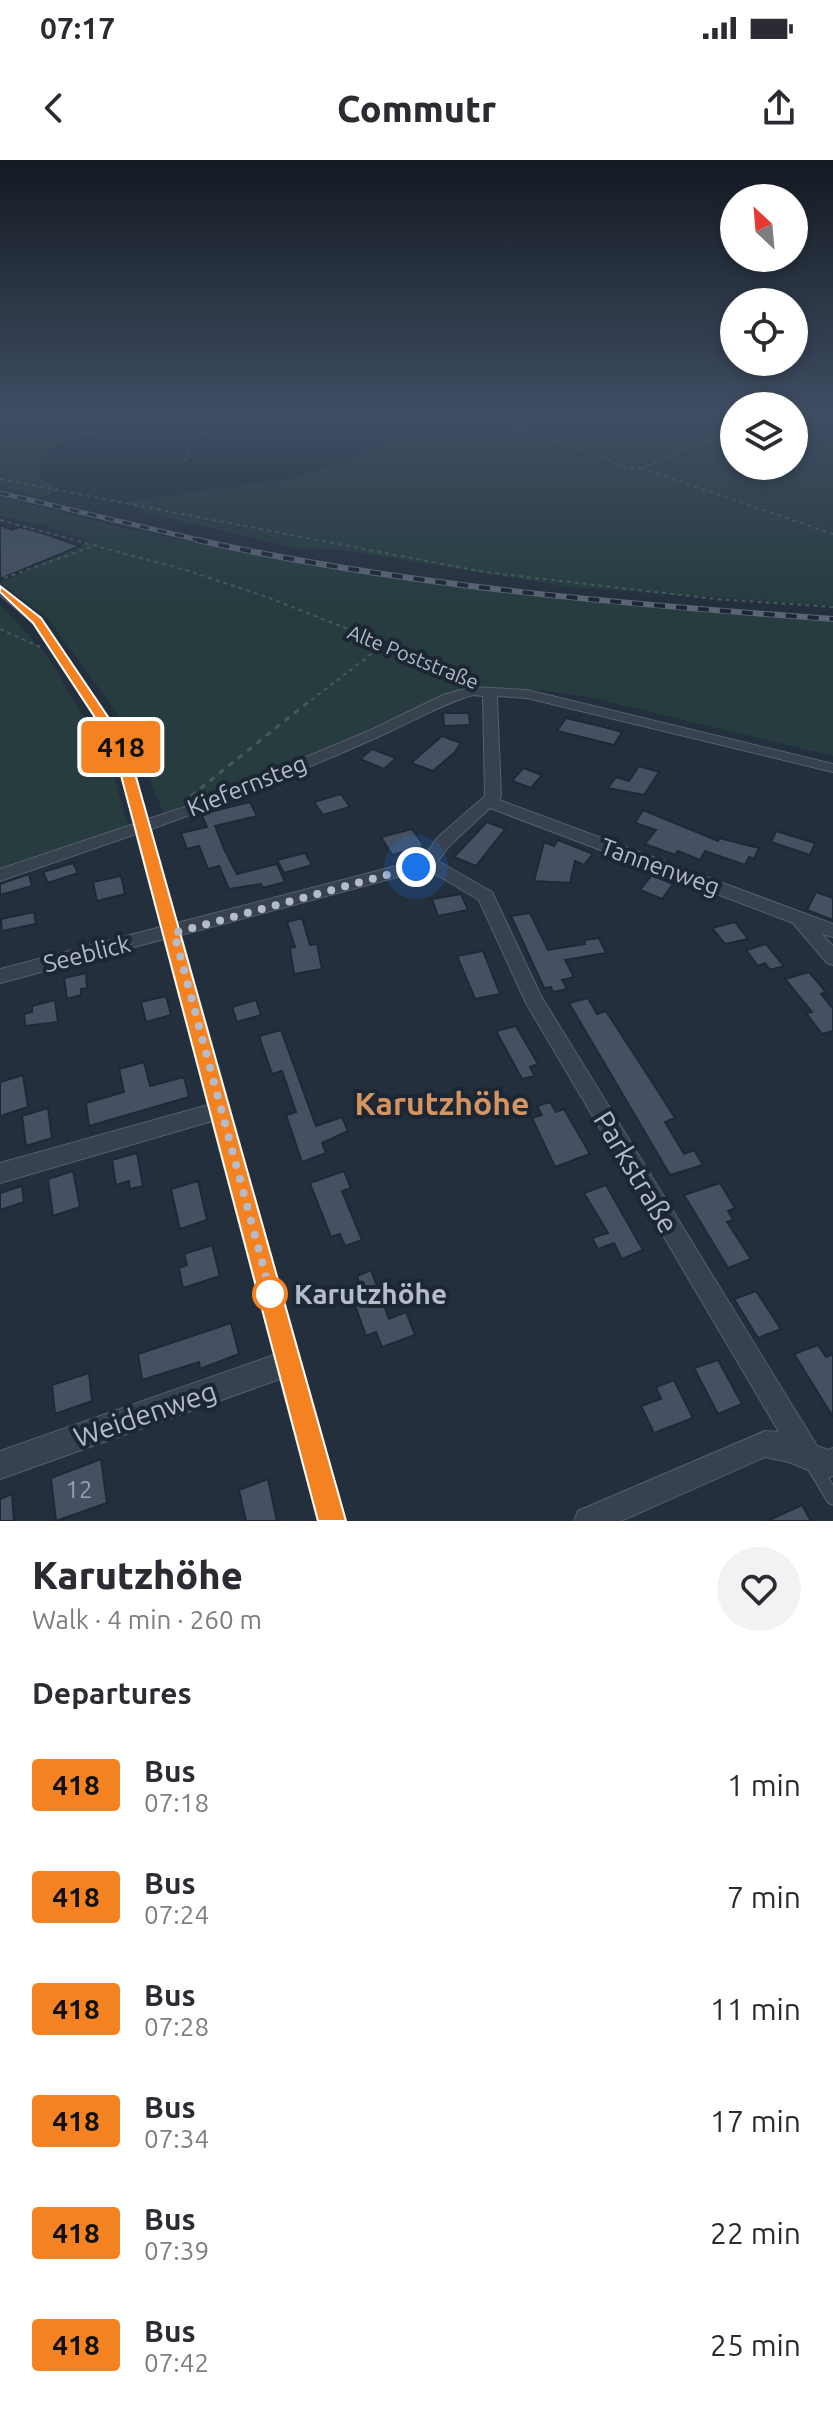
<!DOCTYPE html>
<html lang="en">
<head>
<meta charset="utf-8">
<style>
	body { margin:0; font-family:Ubuntu,sans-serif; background:#f2f2f3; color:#2b2b33; height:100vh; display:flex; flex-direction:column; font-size:30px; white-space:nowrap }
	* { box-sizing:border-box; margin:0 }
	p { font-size:26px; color:#7c7c81 }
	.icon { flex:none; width:44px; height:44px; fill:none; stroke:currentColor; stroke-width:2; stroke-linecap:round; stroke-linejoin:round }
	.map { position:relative; height:1361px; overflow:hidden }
	.sheet { display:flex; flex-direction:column; background:#fff; flex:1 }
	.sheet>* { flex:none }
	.badge { padding:0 16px; border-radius:6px; font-size:28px; line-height:52px }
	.needle { width:52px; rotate:334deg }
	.buttons { position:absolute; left:720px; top:24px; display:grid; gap:16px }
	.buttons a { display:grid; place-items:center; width:88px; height:88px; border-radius:50%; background:#fff; box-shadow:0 4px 12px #0003; font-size:40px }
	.you { position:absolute; width:40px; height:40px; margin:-20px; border:6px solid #fff; border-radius:50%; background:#1a73e8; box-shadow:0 0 0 12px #1a73e833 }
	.map>.badge { position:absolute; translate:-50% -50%; box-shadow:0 0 0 4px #fff }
	h2 { padding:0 32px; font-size:30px; line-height:72px }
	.round { display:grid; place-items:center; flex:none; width:84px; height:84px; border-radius:42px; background:#f2f2f3 }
	.summary { display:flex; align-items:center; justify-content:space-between; height:136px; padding:0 32px }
	h1 { font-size:38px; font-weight:800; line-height:60px }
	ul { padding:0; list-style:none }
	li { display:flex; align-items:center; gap:24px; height:112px; padding:0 32px }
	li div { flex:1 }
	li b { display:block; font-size:30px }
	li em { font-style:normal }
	li .badge { min-width:88px; font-weight:700; text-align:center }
	.status { display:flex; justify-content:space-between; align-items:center; height:56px; padding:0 40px; background:#fff; direction:ltr }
	.status svg { height:22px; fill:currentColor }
	header { display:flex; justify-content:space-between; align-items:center; height:104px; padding:0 32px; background:#fff; font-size:36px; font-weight:800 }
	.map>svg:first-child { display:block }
	.green { fill:#263c3f }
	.building { fill:#455162; stroke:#1f2835; stroke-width:2 }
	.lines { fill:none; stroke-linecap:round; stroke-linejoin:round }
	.lane-casing { stroke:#565f6c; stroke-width:15 }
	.street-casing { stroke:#565f6c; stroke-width:2 }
	.path-far1 { stroke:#44595c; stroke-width:2; stroke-dasharray:4 4; stroke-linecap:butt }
	.path { stroke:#44595c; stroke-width:3; stroke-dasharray:6 6; stroke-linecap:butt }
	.lane { stroke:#38414e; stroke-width:13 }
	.street { fill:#38414e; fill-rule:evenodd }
	.rail-far1-casing { stroke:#5a6575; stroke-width:5 }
	.rail-casing { stroke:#5a6575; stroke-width:6 }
	.rail-far1 { stroke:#1d2633; stroke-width:3; stroke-dasharray:9; stroke-linecap:butt }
	.rail { stroke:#1d2633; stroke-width:4; stroke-dasharray:11; stroke-linecap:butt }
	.line { fill:#f58220; stroke:#fff; stroke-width:2 }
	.walk { stroke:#b4bcc9; stroke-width:8; stroke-dasharray:0 14.4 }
	.stop-dot { fill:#fff; stroke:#f58220; stroke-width:4 }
	.labels { text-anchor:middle; stroke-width:8; stroke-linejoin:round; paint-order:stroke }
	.far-street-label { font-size:20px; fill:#b4bcc9; stroke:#1d2633 }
	.street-label { font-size:24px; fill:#b4bcc9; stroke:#1d2633 }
	.near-number-label { font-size:24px; fill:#98a1af }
	.near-street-label { font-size:28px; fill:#b4bcc9; stroke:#1d2633 }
	.near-stop-label { font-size:28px; font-weight:bold; fill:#b4bcc9; stroke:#1d2633; text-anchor:start }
	.near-neighbourhood-label { font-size:32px; font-weight:bold; fill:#d59563; stroke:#1d2633 }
</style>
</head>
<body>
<div class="status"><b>07:17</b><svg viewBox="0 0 49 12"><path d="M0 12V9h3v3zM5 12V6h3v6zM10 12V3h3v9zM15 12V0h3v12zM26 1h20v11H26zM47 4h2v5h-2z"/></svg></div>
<header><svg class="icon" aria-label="back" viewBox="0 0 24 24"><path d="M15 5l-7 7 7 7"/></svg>Commutr<svg class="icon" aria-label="share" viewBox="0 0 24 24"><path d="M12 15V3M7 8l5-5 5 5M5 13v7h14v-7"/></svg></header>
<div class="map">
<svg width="833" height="1361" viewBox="0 0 833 1361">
	<rect width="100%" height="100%" fill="#242f3e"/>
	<g class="green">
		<path d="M0,253H171L170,264C130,280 69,264 39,299V319L60,329L41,338L0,325Z"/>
		<path d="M409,253H734V306H794V253H833V446L569,427L342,390L296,388L154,355L123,342L296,318L359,296L409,264Z"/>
		<path d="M0,336C270,412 554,442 833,462V596L589,537L539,530L473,531L164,654L129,570L46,456L0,423L89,381L44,365L0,356Z"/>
		<path d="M0,444L48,497L108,598L130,671L0,715Z"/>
	</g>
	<g class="building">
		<path d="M0,365L12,370L20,367L39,372L80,386L0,419Z"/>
		<path d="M443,553H469L470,565L444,566Z"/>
		<path d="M566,558L604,567L622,572L614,585L557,571Z"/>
		<path d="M442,576L461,583L455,592L433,611L411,603Z"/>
		<path d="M372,589L396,598L384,609L360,599Z"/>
		<path d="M639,606L659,612L644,635L608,628L616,617L629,621Z"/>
		<path d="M523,608L542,615L531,628L512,621Z"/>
		<path d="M341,634L350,647L323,655L314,642Z"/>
		<path d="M250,642L257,656L215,666L224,689L237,714L277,704L285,722L263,728L261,724L229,729L219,706L208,709L199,686L187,689L181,673L207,667L201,654Z"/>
		<path d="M643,650L718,681L719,678L759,688L754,699L749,697L745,705L705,691L700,700L678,691L675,695L645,684L656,670L635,663Z"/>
		<path d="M487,662L505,669L476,706L454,697Z"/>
		<path d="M412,669L424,686L392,695L381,677Z"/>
		<path d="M776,671L815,683L810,695L771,682Z"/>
		<path d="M558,680L593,694L584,705L575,701L570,723L534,721L544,682L554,686Z"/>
		<path d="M305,693L312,705L284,713L277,700Z"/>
		<path d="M73,703L78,713L48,723L43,712Z"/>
		<path d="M29,714L32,726L0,735V724Z"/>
		<path d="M652,715L673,724L662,739L640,730Z"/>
		<path d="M121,716L125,734L97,741L93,722Z"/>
		<path d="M816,732L833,738V760L807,750Z"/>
		<path d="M461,734L468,750L438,756L432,739Z"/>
		<path d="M34,752L36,764L2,771L1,759Z"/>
		<path d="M530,753L548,790L585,784L584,780L599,778L606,793L565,800L574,817L562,820L567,829L553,832L551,827L544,828L511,756Z"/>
		<path d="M302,758L310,785L317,784L322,809L294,814L290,788L295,787L287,762Z"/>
		<path d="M735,762L748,779L725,784L712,768Z"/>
		<path d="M766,784L784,806L770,810L765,803L758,806L746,790Z"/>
		<path d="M483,791L500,834L475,839L457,796Z"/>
		<path d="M809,812L826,832L821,834L833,849V871L822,874L806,853L812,852L785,819Z"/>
		<path d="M86,813L87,828L81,829V835L67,839L64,818Z"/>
		<path d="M166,836L171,855L146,862L141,842Z"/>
		<path d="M588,838L597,854L606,851L665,942L675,958L665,962L684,994L694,990L703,1005L670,1015L569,843Z"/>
		<path d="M55,840L58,862L25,866L24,854L32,852V846Z"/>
		<path d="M256,840L261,855L237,862L232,847Z"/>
		<path d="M516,866L538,904L530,907L535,916L522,919L496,871Z"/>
		<path d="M281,870L316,966L342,957L348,971L322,983L326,993L302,1002L286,955L296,952L282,911L272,914L259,876Z"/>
		<path d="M144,902L150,926L184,917L189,937L89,966L86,943L124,932L119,909Z"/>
		<path d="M23,915L28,947L0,956V922Z"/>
		<path d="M550,942L556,952L564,949L590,994L555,1007L532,958L542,955L537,946Z"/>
		<path d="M48,948L52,978L26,986L22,956Z"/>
		<path d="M137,993L143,1026L130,1029L129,1021L116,1025L112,1000Z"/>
		<path d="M73,1011L80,1047L53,1056L48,1019Z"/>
		<path d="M344,1011L351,1028L342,1031L362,1080L345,1086L340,1074L331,1077L310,1023Z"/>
		<path d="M198,1021L207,1060L180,1069L171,1029Z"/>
		<path d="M720,1023L735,1048L728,1051L733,1060L727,1062L751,1099L728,1108L684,1035Z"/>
		<path d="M606,1025L643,1090L622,1099L614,1083L598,1089L592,1078L608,1073L584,1033Z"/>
		<path d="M22,1026L24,1042L0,1050V1033Z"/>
		<path d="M212,1085L220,1116L183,1128L179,1108L187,1105L184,1094Z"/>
		<path d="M371,1110L389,1159L406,1152L415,1175L382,1187L376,1172L366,1176L350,1131L361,1128L357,1116Z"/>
		<path d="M756,1131L781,1169L758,1178L734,1139Z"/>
		<path d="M231,1163L239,1194L200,1209L199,1202L142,1220L138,1194Z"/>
		<path d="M818,1185L826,1197L833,1194V1257L794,1194Z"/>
		<path d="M718,1200L742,1244L718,1254L694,1208Z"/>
		<path d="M89,1213L92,1241L55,1254L52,1225Z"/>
		<path d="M674,1220L693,1258L654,1273L641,1246L661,1239L656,1227Z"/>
		<path d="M101,1299L107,1343L56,1361L51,1318Z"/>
		<path d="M268,1319L277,1361H246L239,1330Z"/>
		<path d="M12,1334L14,1361H0V1339Z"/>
		<path d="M802,1345L811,1361H767Z"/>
	</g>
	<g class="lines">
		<defs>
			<path id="lane" d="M813,1305L833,1338"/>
			<path id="street" d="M0,426L41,458L127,585L148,659L191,645L371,570L443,535L472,527L527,530L833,604V612L527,538L497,536L501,637L499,640L833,764V777L822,774L833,786V805L827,803L793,763L490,648L449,686L438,701L492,732L541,836L817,1286L828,1290L833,1288V1316L828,1318L789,1302L765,1297L621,1361H574L578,1351L765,1271L779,1272L526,843L479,740L427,709L181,775L346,1361H318L280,1219L0,1319V1291L274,1195L212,961L0,1023V1003L208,945L164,779L0,823V809L161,767L136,674L0,721V709L134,664L113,585L33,463L0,435ZM473,535L483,536L485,636L437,678L423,699L177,763L151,669C228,642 303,610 378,577C410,563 439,545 473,535Z"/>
		</defs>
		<use href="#lane" class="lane-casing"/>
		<use href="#street" class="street-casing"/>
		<g class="path-far1">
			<path d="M180,253L205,272L187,291L185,301"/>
			<path d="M480,253L628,308H641L734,270"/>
			<path d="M0,259L78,253"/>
			<path d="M195,262C243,271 291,270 338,259L341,253"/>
			<path d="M641,308L833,374"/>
			<path d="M0,319L484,412L715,439L833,447"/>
			<path d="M0,360L189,411L267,437L474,519"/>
			<path d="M4,418L97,385"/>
			<path d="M0,469L40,487"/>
			<path d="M305,545L374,492L389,486"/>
		</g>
		<path class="path" d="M191,636L307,543"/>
		<use href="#lane" class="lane"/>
		<use href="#street" class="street"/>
		<defs>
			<path id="rail-far1" d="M0,333L207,382"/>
			<path id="rail" d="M197,380C406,426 620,444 833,459"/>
		</defs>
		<use href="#rail-far1" class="rail-far1-casing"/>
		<use href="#rail" class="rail-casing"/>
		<use href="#rail-far1" class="rail-far1"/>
		<use href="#rail" class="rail"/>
	</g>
	<linearGradient id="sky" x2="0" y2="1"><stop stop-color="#141a22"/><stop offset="0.57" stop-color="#3f4d63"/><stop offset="1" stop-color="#3f4d63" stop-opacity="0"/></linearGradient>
	<rect width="833" height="444" fill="url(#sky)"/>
	<path class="line" d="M0,426L41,458L127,585L346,1361H318L113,585L33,463L0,432Z"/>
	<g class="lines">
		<path class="walk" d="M270,1134L272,1139L174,773L416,707"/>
	</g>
	<circle class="stop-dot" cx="270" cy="1134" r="16"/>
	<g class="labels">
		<g class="far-street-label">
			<text transform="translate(413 497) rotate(22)" y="7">Alte Poststraße</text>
		</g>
		<g class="street-label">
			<text transform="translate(247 626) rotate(-22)" y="8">Kiefernsteg</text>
			<text transform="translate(660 707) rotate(20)" y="8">Tannenweg</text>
			<text transform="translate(87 794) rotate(-14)" y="8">Seeblick</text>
		</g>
		<g class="near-number-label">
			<text x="79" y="1338">12</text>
		</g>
		<g class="near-street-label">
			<text transform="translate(636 1012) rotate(59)" y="10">Parkstraße</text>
			<text transform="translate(145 1254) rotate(-19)" y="10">Weidenweg</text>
		</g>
		<g class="near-stop-label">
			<text x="294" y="1144">Karutzhöhe</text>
		</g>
		<g class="near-neighbourhood-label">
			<text x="442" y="955">Karutzhöhe</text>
		</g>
	</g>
</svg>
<div class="buttons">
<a><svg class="needle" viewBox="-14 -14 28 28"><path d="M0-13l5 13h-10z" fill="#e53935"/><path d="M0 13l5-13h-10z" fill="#7c7c81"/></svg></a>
<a><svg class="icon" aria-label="locate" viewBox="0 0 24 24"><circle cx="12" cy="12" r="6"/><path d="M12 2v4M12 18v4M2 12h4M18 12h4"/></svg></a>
<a><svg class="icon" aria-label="layers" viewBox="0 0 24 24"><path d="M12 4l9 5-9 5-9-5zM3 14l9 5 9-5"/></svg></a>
</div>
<div class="you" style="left:416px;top:707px"></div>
<b class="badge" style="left:121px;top:587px;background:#f58220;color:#111">418</b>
</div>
<section class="sheet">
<div class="summary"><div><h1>Karutzhöhe</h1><p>Walk · 4 min · 260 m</p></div><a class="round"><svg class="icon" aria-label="heart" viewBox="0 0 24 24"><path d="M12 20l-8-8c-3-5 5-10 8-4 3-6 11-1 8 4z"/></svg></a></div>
<h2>Departures</h2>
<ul>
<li><span class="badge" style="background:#f58220;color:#111">418</span><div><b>Bus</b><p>07:18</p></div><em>1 min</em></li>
<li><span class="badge" style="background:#f58220;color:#111">418</span><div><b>Bus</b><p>07:24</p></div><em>7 min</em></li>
<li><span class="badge" style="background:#f58220;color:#111">418</span><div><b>Bus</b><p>07:28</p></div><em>11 min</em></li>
<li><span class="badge" style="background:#f58220;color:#111">418</span><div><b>Bus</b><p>07:34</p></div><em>17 min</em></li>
<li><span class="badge" style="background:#f58220;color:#111">418</span><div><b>Bus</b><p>07:39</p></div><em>22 min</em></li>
<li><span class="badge" style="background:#f58220;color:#111">418</span><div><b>Bus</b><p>07:42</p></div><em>25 min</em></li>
</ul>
</section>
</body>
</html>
